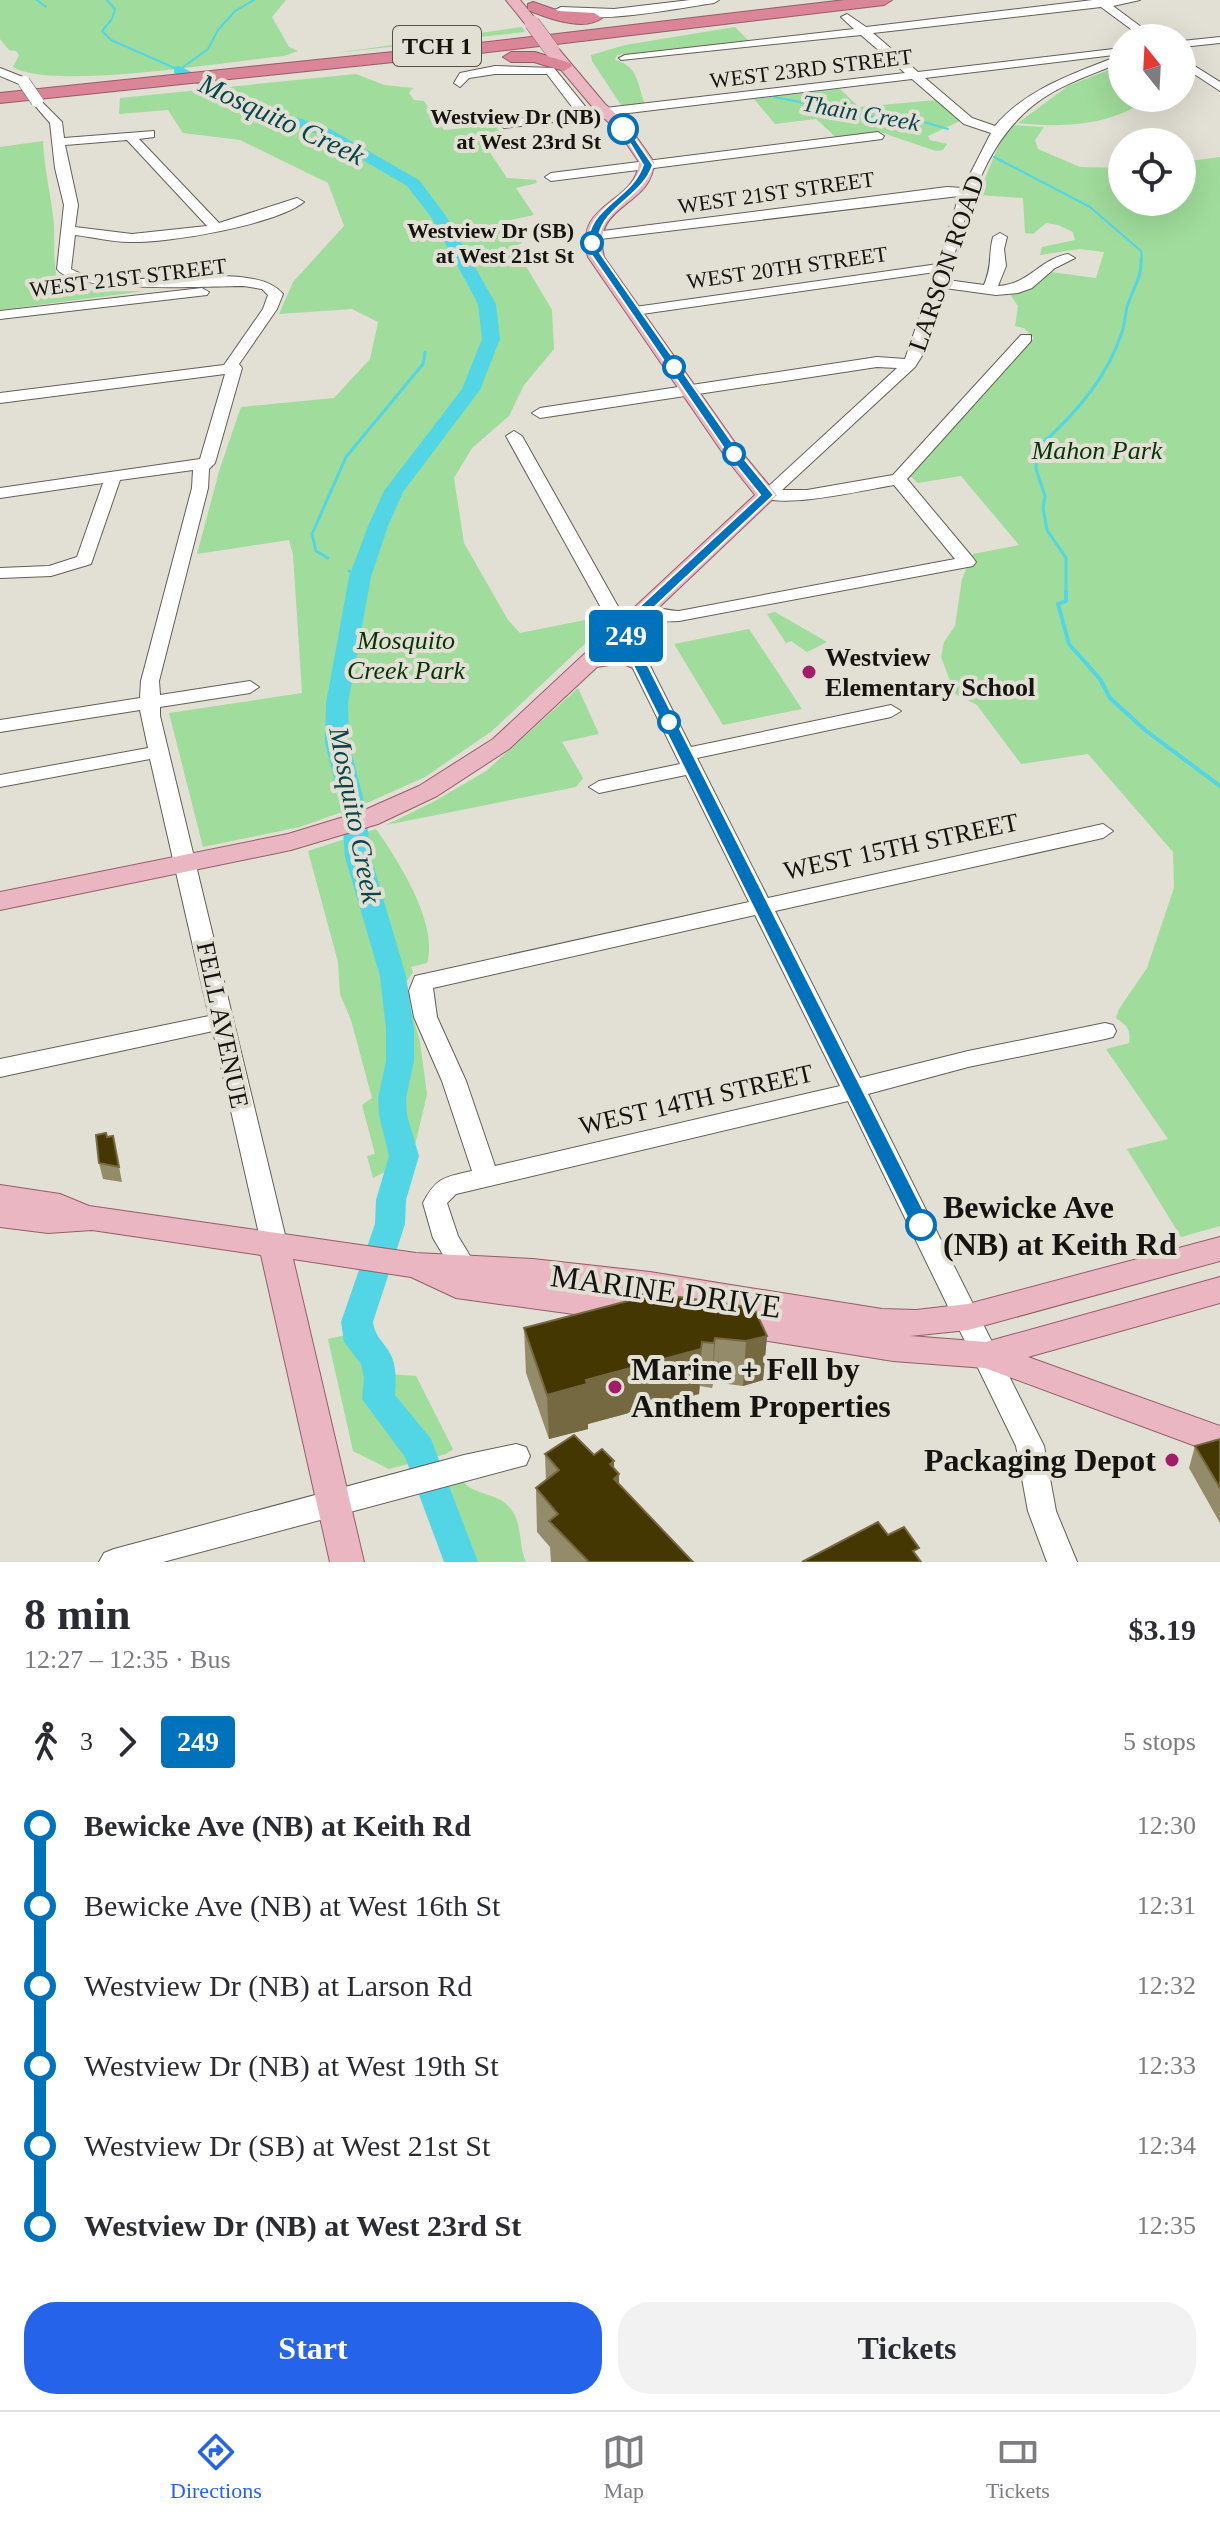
<!DOCTYPE html>
<html lang="en">
<head>
<meta charset="utf-8">
<style>
	body { margin:0; font-family:"Times New Roman",serif; background:#f2f2f3; color:#2b2b33; height:100vh; display:flex; flex-direction:column; font-size:30px; white-space:nowrap }
	* { box-sizing:border-box; margin:0 }
	p { font-size:26px; color:#7c7c81 }
	.icon { flex:none; width:44px; height:44px; fill:none; stroke:currentColor; stroke-width:2; stroke-linecap:round; stroke-linejoin:round }
	.map { position:relative; height:1562px; overflow:hidden }
	.panel { display:flex; flex-direction:column; background:#fff; flex:1 }
	.panel>* { flex:none }
	.badge { padding:0 16px; border-radius:6px; font-size:28px; line-height:52px }
	.needle { width:52px; rotate:342deg }
	.buttons { position:absolute; left:1108px; top:24px; display:grid; gap:16px }
	.buttons a { display:grid; place-items:center; width:88px; height:88px; border-radius:50%; background:#fff; box-shadow:0 8px 32px #0002; font-size:40px }
	.map>.badge { position:absolute; translate:-50% -50%; box-shadow:0 0 0 4px #fff }
	.legs { display:flex; align-items:center; gap:12px; height:88px; padding:0 24px; font-size:26px }
	.legs p { margin-inline-start:auto }
	.headline { display:flex; align-items:center; justify-content:space-between; height:136px; padding:0 24px }
	h1 { font-size:44px; font-weight:700; line-height:60px }
	.button { display:flex; gap:16px; margin-top:auto; padding:16px 24px }
	.button a { flex:1; height:92px; border-radius:32px; background:#2563eb; color:#fff; font-size:32px; font-weight:700; line-height:92px; text-align:center }
	.button a+a { background:#f2f2f3; color:#2b2b33 }
	ul { padding:0 24px; list-style:none }
	li { display:flex; align-items:center; gap:28px; height:80px; font-size:30px }
	li i { display:grid; place-items:center; width:12px; height:100%; margin:0 10px; background:currentColor }
	li i::after { content:''; width:20px; height:20px; margin:-10px; border:6px solid; border-radius:50%; background:#fff }
	li p { margin-inline-start:auto }
	li:first-child i { background:linear-gradient(#0000 50%,currentColor 0) }
	li:last-child i { background:linear-gradient(currentColor 50%,#0000 0) }
	.dock { display:flex; justify-content:space-around; align-items:center; height:112px; border-top:2px solid #e1e1e2; background:#fff; font-size:22px; color:#7c7c81 }
	.dock a { display:grid; justify-items:center; gap:4px }
	.dock .current { color:#2563eb }
	.map>svg:first-child { display:block }
	.green { fill:#a0dc9b }
	.lines { fill:none; stroke-linecap:round; stroke-linejoin:round }
	.stream-far2 { stroke:#52d6e6; stroke-width:2 }
	.stream-far1 { stroke:#52d6e6; stroke-width:3 }
	.stream { stroke:#52d6e6; stroke-width:4 }
	.river { fill:#52d6e6; fill-rule:evenodd }
	.minor-casing { stroke:#636057; stroke-width:2 }
	.major-casing { stroke:#955d69; stroke-width:2 }
	.highway-casing { stroke:#955d69; stroke-width:2 }
	.minor { fill:#fff; fill-rule:evenodd }
	.major { fill:#e9b6c1; fill-rule:evenodd }
	.highway { fill:#da8598; fill-rule:evenodd }
	.minor-bridge-casing { stroke:#636057; stroke-width:13; stroke-linecap:butt }
	.major-bridge-casing { stroke:#955d69; stroke-width:16; stroke-linecap:butt }
	.minor-bridge { stroke:#fff; stroke-width:12 }
	.major-bridge { stroke:#e9b6c1; stroke-width:15 }
	.wall { fill:#948b6a }
	.shaded-wall { fill:#746940 }
	.building { fill:#453701; stroke:#746940; stroke-width:2 }
	.line-1 { fill:#0072bc; stroke:#fff; stroke-width:2 }
	.stop-1-dot { fill:#fff; stroke:#0072bc; stroke-width:4 }
	.poi-dot { fill:#a21c69; stroke:#e2dfd4; stroke-width:3 }
	.labels { text-anchor:middle; stroke-width:8; stroke-linejoin:round; paint-order:stroke }
	.far-street-label { font-size:22px; fill:#161411; stroke:#e2dfd4 }
	.far-stop-label { font-size:22px; font-weight:bold; fill:#161411; stroke:#e2dfd4; text-anchor:end }
	.shield { fill:#e2dfd4; stroke:#53514c; stroke-width:2 }
	.shield-label { font-size:24px; font-weight:bold; fill:#161411 }
	.far-water-label { font-size:24px; font-style:italic; fill:#07454c; stroke:#e2dfd4 }
	.street-label { font-size:26px; fill:#161411; stroke:#e2dfd4 }
	.park-label { font-size:26px; font-style:italic; fill:#083507; stroke:#e2dfd4 }
	.poi-label { font-size:26px; font-weight:bold; fill:#161411; stroke:#e2dfd4; text-anchor:start }
	.water-label { font-size:28px; font-style:italic; fill:#07454c; stroke:#e2dfd4 }
	.near-stop-label { font-size:32px; font-weight:bold; fill:#161411; stroke:#e2dfd4; text-anchor:start }
	.near-street-label { font-size:32px; fill:#161411; stroke:#e2dfd4 }
	.near-poi-label { font-size:32px; font-weight:bold; fill:#161411; stroke:#e2dfd4; text-anchor:start }
</style>
</head>
<body>
<div class="map">
<svg width="1220" height="1562" viewBox="0 0 1220 1562">
	<rect width="100%" height="100%" fill="#e2dfd4"/>
	<g class="green">
		<path d="M0,0H286L272,17L289,47L298,51L284,56C232,61 51,91 13,67L19,55L16,51L9,50L0,39Z"/>
		<path d="M522,27L525,32L335,53Z"/>
		<path d="M735,27L750,42L617,55L615,60C639,67 637,83 645,105H621L592,61L591,55L625,45Z"/>
		<path d="M1114,68L1122,73V98L1147,99C1112,126 1060,128 1018,123L1068,86Z"/>
		<path d="M356,74L384,85L413,88L409,93L414,100L424,101L444,130L495,125L509,147L489,151L507,178L536,180L537,183L516,188L534,215L510,220L522,243L514,246L552,310L554,349L524,385L509,416L472,448L454,478L464,543L508,620L520,633L600,617L605,625L492,731L425,777L367,803L300,827L203,847L169,713L302,693L293,555L289,540L197,554L220,468L241,407L334,398L370,359L378,322L352,309L279,314L293,282L344,226L328,183L240,140L183,133L168,110L119,114L120,98Z"/>
		<path d="M840,89L859,107L936,100L960,121L928,136L930,140L947,144L943,150L936,151L880,132L838,139L816,119L775,124L754,99Z"/>
		<path d="M1012,125L1044,127L1035,140L1038,149L1080,167L1122,168V202H1182V162L1220,157V1226L1181,1237L1127,1149L1168,1139L1106,1049L1129,1043C1131,1029 1127,1026 1116,1018L1119,1009L1147,968L1174,888L1173,852L1088,754L1021,764L977,705L955,694L941,657L944,642L955,626L962,579L973,554L1019,545L961,476L918,483L908,474L1034,338L1024,328L1015,326L1018,306L1010,294L1050,272L1096,278L1104,252L1079,249L1040,255L1042,247L1075,240L1073,232L1058,225L1046,223L1033,234L1025,233L1023,198L978,195L1004,133Z"/>
		<path d="M43,141C44,167 50,191 53,216C56,239 52,254 57,279C85,296 114,290 145,291L0,310V147Z"/>
		<path d="M775,612L827,642L807,652L791,641L786,643L767,614Z"/>
		<path d="M749,629L802,709L723,725L674,644Z"/>
		<path d="M578,688L599,734L562,742L583,778L576,787L386,825L435,801L486,771Z"/>
		<path d="M376,829C398,860 439,924 427,963L411,967L413,972L404,985L420,1042L427,1094L412,1158L373,1178L367,1156L375,1154L362,1105L372,1098L351,1020L340,994L338,962L308,851Z"/>
		<path d="M363,1331L375,1373L416,1376L453,1449L446,1454L389,1469L353,1451L328,1339Z"/>
		<path d="M462,1480C473,1496 498,1492 510,1508C523,1523 518,1545 526,1562H448L418,1490Z"/>
	</g>
	<g class="lines">
		<g class="stream-far2">
			<path d="M37,0L46,7"/>
			<path d="M107,0L115,9L112,19L102,31L111,40L179,70L208,49L218,30L235,11L254,0"/>
			<path d="M774,97L886,119L924,122L948,129"/>
			<path d="M994,157L1090,207L1141,251L1142,261"/>
		</g>
		<g class="stream-far1">
			<path d="M328,558L316,551L312,534L346,457L423,364L425,352"/>
			<path d="M349,571L360,577"/>
			<path d="M1066,594V558L1047,530L1043,508L1045,496L1036,469L1037,448C1073,417 1107,379 1122,332C1125,324 1125,315 1127,307C1132,291 1142,277 1141,259"/>
		</g>
		<path class="stream" d="M1066,592V601L1058,604L1069,644L1100,679L1110,698L1145,730L1220,786"/>
		<path class="river" d="M179,66L264,106L330,129L419,180L446,216L496,304L500,339L480,390L403,492L388,526L371,577L348,703L349,743L365,805L371,857L406,976L414,1029V1061L406,1098L407,1115L419,1156L406,1200L405,1224L373,1322C375,1336 381,1339 388,1350C397,1363 396,1380 395,1395L431,1439L478,1562H444L405,1457L362,1399L364,1378L361,1364L344,1342L341,1322L375,1224L376,1200L389,1156L379,1115L378,1098L386,1061V1029L380,976L345,857L341,805L325,743L326,703L349,577L368,526L384,491L462,389L482,339L478,304L431,217L407,186L320,135L254,112L174,73V67Z"/>
		<defs>
			<g id="minor">
				<path d="M690,0H719L714,3C678,8 584,28 555,10L561,7L614,9Z"/>
				<path d="M1093,0H1140L1113,6L1156,38H1143L1101,7L873,33L918,72L1122,48V54L925,78L972,118L995,126C1025,90 1070,75 1113,58H1121V62C1099,72 1074,80 1053,92C984,131 968,209 947,280L984,285C993,264 988,256 993,237L1000,233L1007,237L1004,249L1006,266L998,286C1028,285 1040,259 1068,254L1075,258L1055,268L1032,288L1018,293L996,295L945,288L925,351L915,367L782,490H807L893,475L1021,335H1031V341L907,479L973,558L976,562L973,566L679,621C663,622 646,622 634,611L637,607C650,604 665,611 679,611L955,559L894,485C869,489 776,511 759,495L897,368L877,367L540,418L532,413L540,408L877,357L905,359L935,272L635,315L628,311L635,307L938,264L959,196L592,240L585,236L587,233L947,187L963,188L991,133L964,124L912,79L504,128L498,124L500,121L576,112L547,74H495L469,78L460,87L454,83L460,73L495,66L554,68L588,110L905,73L861,35L621,60L619,58L625,55L854,29L841,17L847,14L866,27Z"/>
				<path d="M1220,37V43L1182,47V41Z"/>
				<path d="M1182,58L1220,82V91L1182,66Z"/>
				<path d="M0,68L28,79L30,82L24,86L0,76Z"/>
				<path d="M37,97L62,122L64,138L154,131V137L139,139L219,223L297,198L304,202C275,225 168,243 130,242C111,242 93,237 75,235L71,269C118,297 249,254 283,294L277,309L239,364L242,368L215,463L209,469L208,488L159,681L160,695L250,681L259,687L250,693L160,707V716L287,1243L283,1250L274,1253L265,1250L261,1243L213,1031L0,1077V1059L209,1016L150,759L0,787V775L148,748L140,710L0,732V720L140,698L141,681L192,488L193,470L120,480L91,564L51,576L0,578V568L49,566L77,557L103,483L0,498V488L200,459L225,374L0,403V393L224,365L263,309L268,295L262,289L244,286C209,286 75,294 57,269L64,205L55,168L50,123L31,101ZM127,140L207,226L132,234L75,227L78,205L65,145Z"/>
				<path d="M878,132L884,136L882,139L551,181L545,177L551,173Z"/>
				<path d="M202,288L209,292L207,295L0,319V311Z"/>
				<path d="M514,431L522,436L638,642L691,747L891,705L901,711L891,717L697,758L768,898L1103,824L1113,831L1103,838L775,911L860,1078L968,1051L1105,1023L1113,1025L1116,1031L1113,1037L1105,1039L968,1067L868,1094L1044,1446L1056,1511L1077,1562H1047L1028,1511L1016,1446L848,1101L456,1194L447,1203L458,1236L476,1266L472,1273L463,1276L454,1273L433,1238L423,1203C436,1177 445,1177 472,1171L442,1081L414,1017L409,991L415,976L749,902L686,775L599,793L589,787L599,781L680,764L620,642L506,436ZM755,915L840,1086L495,1166L466,1081L437,1017L433,988Z"/>
				<path d="M516,1444L526,1447L530,1456L526,1465L163,1562H99L104,1553L114,1549L464,1455Z"/>
			</g>
			<g id="major">
				<path d="M506,0H520L539,23L537,26H527Z"/>
				<path d="M552,46L557,47L605,104L628,125L654,162C652,208 590,203 604,257L743,454L777,495L613,651C627,649 643,652 651,664L648,669L640,671L621,663L597,667L509,749L437,796L378,824L291,850L0,910V892L288,834L360,812L419,786L493,739L755,495L729,462L588,257C573,201 636,205 639,162L618,131L595,110L547,53L545,50Z"/>
				<path d="M0,1185L60,1194L89,1206L416,1253L533,1259L650,1272L882,1309L916,1310L968,1304L1220,1237V1261L968,1330L910,1336L986,1342L1220,1277V1303L1028,1357L1220,1426V1455L985,1368L893,1361L731,1335L720,1331L715,1322L720,1313L729,1310L565,1287L650,1301L655,1310L650,1319L639,1323L456,1298L411,1277L293,1259L364,1562H330L261,1255L92,1230L48,1233L0,1227Z"/>
			</g>
			<g id="highway">
				<path d="M845,0H892L884,5L480,53L0,103V93L480,43Z"/>
				<path d="M533,2L559,11L594,13L602,18C584,32 547,18 528,10V4Z"/>
				<path d="M535,52L570,63L572,66L564,71L534,62H511L503,57L511,52Z"/>
			</g>
		</defs>
		<use href="#minor" class="minor-casing"/>
		<use href="#major" class="major-casing"/>
		<use href="#highway" class="highway-casing"/>
		<use href="#minor" class="minor"/>
		<use href="#major" class="major"/>
		<use href="#highway" class="highway"/>
		<defs>
			<path id="minor-bridge" d="M24,82L37,101"/>
			<path id="major-bridge" d="M532,23L552,50"/>
		</defs>
		<use href="#minor-bridge" class="minor-bridge-casing"/>
		<use href="#major-bridge" class="major-bridge-casing"/>
		<use href="#minor-bridge" class="minor-bridge"/>
		<use href="#major-bridge" class="major-bridge"/>
	</g>
	<g class="wall">
		<path d="M113,1136L122,1182L103,1179L99,1163L107,1137Z"/>
		<path d="M524,1328L767,1336L763,1380L743,1386L713,1382L712,1388L700,1386L699,1394L588,1424V1429L549,1439L526,1373Z"/>
		<path d="M1220,1439V1523L1189,1468L1195,1446Z"/>
		<path d="M545,1454L594,1455L614,1469L619,1474V1484L693,1562H551L550,1547L537,1532L536,1488L546,1481Z"/>
	</g>
	<g class="shaded-wall">
		<path d="M767,1336L763,1380L743,1386L746,1341Z"/>
		<path d="M715,1338L713,1382L712,1388L714,1343Z"/>
		<path d="M702,1342L699,1394L588,1424V1429L549,1439L547,1395L586,1380Z"/>
		<path d="M614,1461V1479L619,1474V1518L610,1464Z"/>
	</g>
	<g class="building">
		<path d="M106,1133L107,1137L113,1136L119,1167L99,1163L96,1135Z"/>
		<path d="M631,1290L754,1308L767,1336L746,1341L715,1338L714,1343L702,1342L701,1349L586,1380L587,1384L547,1395L524,1328L628,1301Z"/>
		<path d="M574,1435L594,1455L602,1449L614,1461L610,1464L619,1474L614,1479L693,1562H589L549,1521L558,1514L536,1488L559,1470L545,1454Z"/>
		<path d="M1220,1439V1488L1195,1446Z"/>
		<path d="M878,1522L888,1535L904,1527L919,1548L913,1551L921,1562H802Z"/>
	</g>
	<path class="line-1" d="M620,127H627L653,165C641,201 594,208 598,250L741,455L774,495L630,630L931,1225L928,1230H914L911,1225L615,629L760,495L732,460L588,250C584,206 631,201 643,165Z"/>
	<g class="stop-1-dot">
		<circle cx="623" cy="129" r="14"/>
		<circle cx="592" cy="243" r="10"/>
		<circle cx="674" cy="367" r="10"/>
		<circle cx="734" cy="454" r="10"/>
		<circle cx="669" cy="722" r="10"/>
		<circle cx="921" cy="1225" r="14"/>
	</g>
	<g class="poi-dot">
		<circle cx="809" cy="672" r="8"/>
		<circle cx="615" cy="1387" r="8"/>
		<circle cx="1172" cy="1460" r="8"/>
	</g>
	<g class="labels">
		<g class="far-street-label">
			<text transform="translate(811 68) rotate(-7)" y="8">WEST 23RD STREET</text>
			<text transform="translate(776 192) rotate(-8)" y="8">WEST 21ST STREET</text>
			<text transform="translate(787 267) rotate(-8)" y="8">WEST 20TH STREET</text>
			<text transform="translate(128 277) rotate(-7)" y="8">WEST 21ST STREET</text>
		</g>
		<g class="far-stop-label">
			<text x="601" y="124">Westview Dr (NB)<tspan x="601" dy="25">at West 23rd St</tspan></text>
			<text x="574" y="238">Westview Dr (SB)<tspan x="574" dy="25">at West 21st St</tspan></text>
		</g>
		<rect class="shield" x="393" y="26" width="88" height="40" rx="6"/>
		<g class="shield-label">
			<text x="437" y="54">TCH 1</text>
		</g>
		<g class="far-water-label">
			<text transform="translate(861 113) rotate(10)" y="8">Thain Creek</text>
		</g>
		<g class="street-label">
			<text transform="translate(946 263) rotate(-71)" y="9">LARSON ROAD</text>
			<text transform="translate(901 846) rotate(-12)" y="9">WEST 15TH STREET</text>
			<text transform="translate(223 1025) rotate(78)" y="9">FELL AVENUE</text>
			<text transform="translate(696 1099) rotate(-13)" y="9">WEST 14TH STREET</text>
		</g>
		<g class="park-label">
			<text x="1097" y="459">Mahon Park</text>
			<text x="406" y="649">Mosquito<tspan x="406" dy="30">Creek Park</tspan></text>
		</g>
		<g class="poi-label">
			<text x="825" y="666">Westview<tspan x="825" dy="30">Elementary School</tspan></text>
		</g>
		<g class="water-label">
			<text transform="translate(282 119) rotate(25)" y="10">Mosquito Creek</text>
			<text transform="translate(356 815) rotate(79)" y="10">Mosquito Creek</text>
		</g>
		<g class="near-stop-label">
			<text x="943" y="1218">Bewicke Ave<tspan x="943" dy="37">(NB) at Keith Rd</tspan></text>
		</g>
		<g class="near-street-label">
			<text transform="translate(666 1291) rotate(8)" y="11">MARINE DRIVE</text>
		</g>
		<g class="near-poi-label">
			<text x="631" y="1380">Marine + Fell by<tspan x="631" dy="37">Anthem Properties</tspan></text>
			<text x="1156" y="1471" text-anchor="end">Packaging Depot</text>
		</g>
	</g>
</svg>
<div class="buttons">
<a><svg class="needle" viewBox="-14 -14 28 28"><path d="M0-13l5 13h-10z" fill="#e53935"/><path d="M0 13l5-13h-10z" fill="#7c7c81"/></svg></a>
<a><svg class="icon" aria-label="locate" viewBox="0 0 24 24"><circle cx="12" cy="12" r="6"/><path d="M12 2v4M12 18v4M2 12h4M18 12h4"/></svg></a>
</div>
<b class="badge" style="left:626px;top:636px;background:#0072bc;color:#fff">249</b>
</div>
<section class="panel">
<div class="headline"><div><h1>8 min</h1><p>12:27 – 12:35 · Bus</p></div><b>$3.19</b></div>
<div class="legs"><svg class="icon" aria-label="walk" viewBox="0 0 24 24"><circle cx="13" cy="4" r="2"/><path d="M13 8l-2 6 4 7M11 14l-3 7M7 12l3-4h3l4 4"/></svg>3<svg class="icon" aria-label="forward" viewBox="0 0 24 24"><path d="M9 5l7 7-7 7"/></svg><b class="badge" style="background:#0072bc;color:#fff">249</b><p>5 stops</p></div>
<ul>
<li><i style="color:#0072bc"></i><b>Bewicke Ave (NB) at Keith Rd</b><p>12:30</p></li>
<li><i style="color:#0072bc"></i><span>Bewicke Ave (NB) at West 16th St</span><p>12:31</p></li>
<li><i style="color:#0072bc"></i><span>Westview Dr (NB) at Larson Rd</span><p>12:32</p></li>
<li><i style="color:#0072bc"></i><span>Westview Dr (NB) at West 19th St</span><p>12:33</p></li>
<li><i style="color:#0072bc"></i><span>Westview Dr (SB) at West 21st St</span><p>12:34</p></li>
<li><i style="color:#0072bc"></i><b>Westview Dr (NB) at West 23rd St</b><p>12:35</p></li>
</ul>
<div class="button"><a>Start</a><a>Tickets</a></div>
</section>
<nav class="dock">
<a class="current"><svg class="icon" aria-label="directions" viewBox="0 0 24 24"><path d="M12 3l9 9-9 9-9-9zM9 14v-3h6M13 9l2 2-2 2"/></svg>Directions</a>
<a><svg class="icon" aria-label="map" viewBox="0 0 24 24"><path d="M3 6l6-2 6 2 6-2v14l-6 2-6-2-6 2zM9 4v14M15 6v14"/></svg>Map</a>
<a><svg class="icon" aria-label="tickets" viewBox="0 0 24 24"><path d="M3 7h18v10H3zM15 7v10"/></svg>Tickets</a>
</nav>
</body>
</html>
